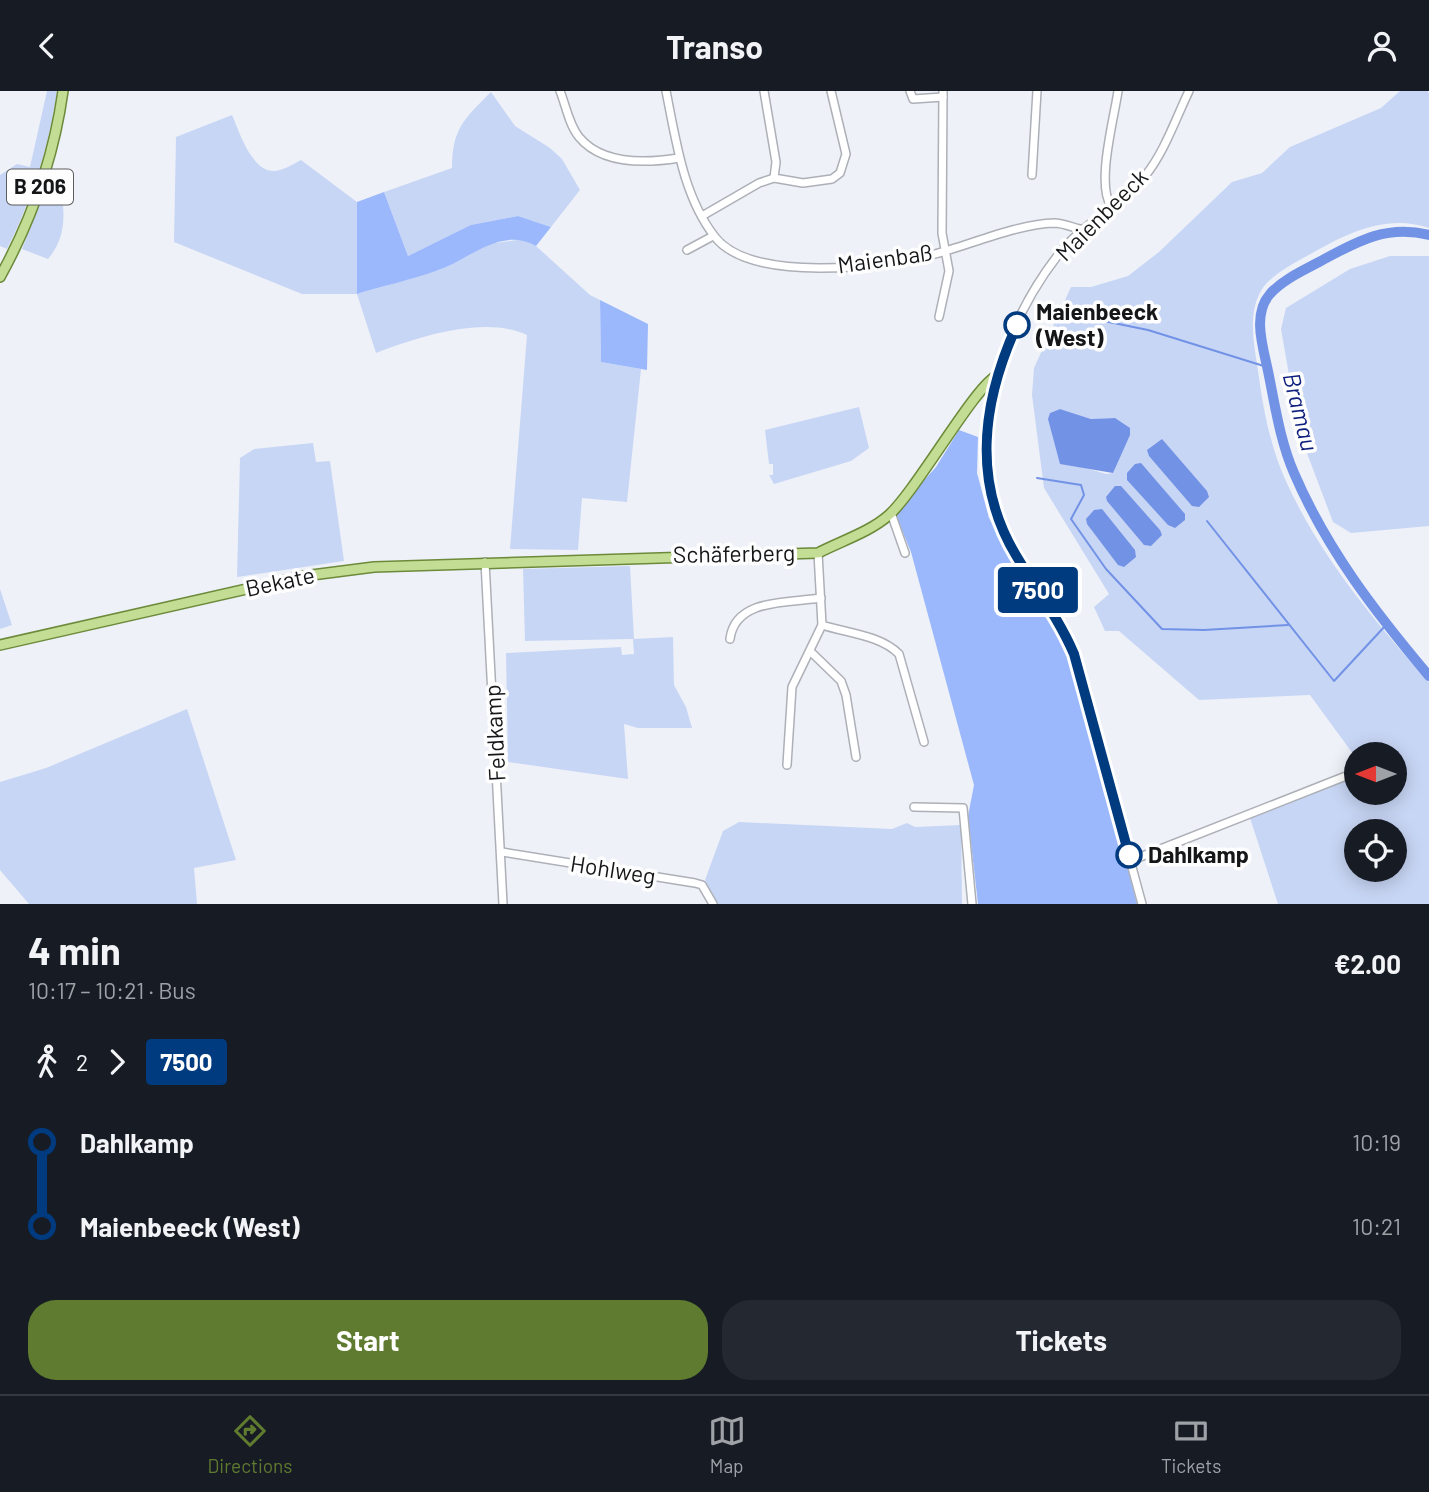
<!DOCTYPE html>
<html lang="en">
<head>
<meta charset="utf-8">
<style>
	body { margin:0; font-family:Barlow,sans-serif; background:#242831; color:#f1f3f6; height:100vh; display:flex; flex-direction:column; font-size:26px; white-space:nowrap }
	* { box-sizing:border-box; margin:0 }
	p { font-size:23px; color:#9ea1a6 }
	.icon { flex:none; width:38px; height:38px; fill:none; stroke:currentColor; stroke-width:2; stroke-linecap:round; stroke-linejoin:round }
	.map { position:relative; height:813px; overflow:hidden }
	.sheet { display:flex; flex-direction:column; background:#171b24; flex:1 }
	.sheet>* { flex:none }
	.badge { padding:0 14px; border-radius:5px; font-size:24px; line-height:46px }
	.needle { width:46px; rotate:270deg }
	.controls { position:absolute; left:1344px; top:651px; display:grid; gap:14px }
	.controls a { display:grid; place-items:center; width:63px; height:63px; border-radius:50%; background:#171b24; box-shadow:0 4px 18px #0003; font-size:35px }
	.map>.badge { position:absolute; translate:-50% -50%; box-shadow:0 0 0 4px #fff }
	.legs { display:flex; align-items:center; gap:10px; height:77px; padding:0 28px; font-size:23px }
	.legs p { margin-inline-start:auto }
	.overview { display:flex; align-items:center; justify-content:space-between; height:119px; padding:0 28px }
	h1 { font-size:38px; font-weight:700; line-height:52px }
	.button { display:flex; gap:14px; margin-top:auto; padding:14px 28px }
	.button a { flex:1; height:80px; border-radius:28px; background:#5f7b2f; color:#fff; font-size:28px; font-weight:700; line-height:80px; text-align:center }
	.button a+a { background:#242831; color:#f1f3f6 }
	ul { padding:0 28px; list-style:none }
	li { display:flex; align-items:center; gap:24px; height:84px; font-size:26px }
	li i { display:grid; place-items:center; width:10px; height:100%; margin:0 9px; background:currentColor }
	li i::after { content:''; width:18px; height:18px; margin:-9px; border:5px solid; border-radius:50%; background:#171b24 }
	li p { margin-inline-start:auto }
	li:first-child i { background:linear-gradient(#0000 50%,currentColor 0) }
	li:last-child i { background:linear-gradient(currentColor 50%,#0000 0) }
	header { display:flex; justify-content:space-between; align-items:center; height:91px; padding:0 28px; background:#171b24; font-size:32px; font-weight:700 }
	.menu { display:flex; justify-content:space-around; align-items:center; height:98px; border-top:2px solid #363941; background:#171b24; font-size:19px; color:#9ea1a6 }
	.menu a { display:grid; justify-items:center; gap:4px }
	.menu .selected { color:#5f7b2f }
	.map>svg:first-child { display:block }
	.green { fill:#c8d6f5; fill-rule:evenodd }
	.forest { fill:#9bb8fd }
	.water { fill:#7292e6 }
	.lines { fill:none; stroke-linecap:round; stroke-linejoin:round }
	.stream { stroke:#7292e6; stroke-width:2 }
	.river { stroke:#7292e6; stroke-width:10 }
	.minor-casing { stroke:#adb0b7; stroke-width:10 }
	.major-casing { stroke:#6c8a3a; stroke-width:12 }
	.minor { stroke:#fff; stroke-width:7 }
	.major { stroke:#c3de94; stroke-width:9 }
	.line-1-casing { stroke:#fff; stroke-width:16 }
	.line-1 { stroke:#003b80; stroke-width:10 }
	.stop-1-dot { fill:#fff; stroke:#003b80; stroke-width:3.5 }
	.labels { text-anchor:middle; stroke-width:7; stroke-linejoin:round; paint-order:stroke }
	.shield { fill:#fefefe; stroke:#5b5c5d; stroke-width:2 }
	.shield-label { font-size:21px; font-weight:bold; fill:#151618 }
	.street-label { font-size:23px; fill:#151618; stroke:#fefefe }
	.stop-label { font-size:23px; font-weight:bold; fill:#151618; stroke:#fefefe; text-anchor:start }
	.water-label { font-size:24px; font-style:italic; fill:#0d1e7d; stroke:#fefefe }
</style>
</head>
<body>
<header><svg class="icon" aria-label="back" viewBox="0 0 24 24"><path d="M15 5l-7 7 7 7"/></svg>Transo<svg class="icon" aria-label="person" viewBox="0 0 24 24"><circle cx="12" cy="8" r="4"/><path d="M4 21q1-7 8-7t8 7"/></svg></header>
<div class="map">
<svg width="1429" height="813" viewBox="0 0 1429 813">
	<rect width="100%" height="100%" fill="#eef1f8"/>
	<g class="green">
		<path d="M47,0H57C49,56 32,108 7,158L0,155V84L17,73L30,76Z"/>
		<path d="M1400,0H1428L1429,3V137C1387,123 1350,141 1314,161C1298,170 1272,183 1262,198C1247,223 1254,252 1258,280C1263,316 1270,355 1285,388C1319,464 1374,530 1429,591V813H1278L1250,727L1356,685V702H1395V663H1356V667L1310,604L1199,609L1119,540H1105L1094,516L1109,503L1044,397L1032,304L1034,277L1071,196H1091L1128,185L1159,161L1232,91L1262,82L1290,56L1381,17ZM1060,318L1091,328L1115,327L1126,347L1113,382L1106,383L1076,374L1050,322ZM1356,740H1395V779H1356Z"/>
		<path d="M491,1L515,35L550,57L562,68L580,99L551,136L518,125L472,134L408,165L384,101L452,77C452,38 464,28 491,1Z"/>
		<path d="M232,24C239,40 252,82 275,80C283,79 294,73 301,69L357,111V203L439,179L487,153L524,148L536,155L590,204L600,209L601,271L641,278L627,411L582,407L578,459L510,458L527,244C484,224 418,246 376,262L357,203H302L174,151L176,46Z"/>
		<path d="M51,84H60C63,116 70,142 48,168L22,158Z"/>
		<path d="M1390,165H1429V435L1351,442L1333,431L1299,341L1281,238L1286,217L1350,178Z"/>
		<path d="M859,316L869,357L851,370L774,393L769,384H773V373H769L765,339Z"/>
		<path d="M313,352L316,371L330,370L344,470L237,486L240,367L254,358Z"/>
		<path d="M630,475L634,548L673,546L674,594L686,616L692,637H638L624,633L628,688L508,671L506,562L621,556L622,564L634,563L633,548L525,550L523,478Z"/>
		<path d="M0,498L12,534L0,538Z"/>
		<path d="M187,618L236,769L194,777L197,813H29L0,779V691L46,677Z"/>
		<path d="M739,731L892,738L907,732L915,736L961,734L962,813H716L705,789L723,740Z"/>
	</g>
	<g class="forest">
		<path d="M384,101L408,165L471,134L518,125L551,136L536,155C500,135 469,169 436,180C410,189 383,195 357,203V111Z"/>
		<path d="M600,209L648,233L647,279L601,271Z"/>
		<path d="M959,339L978,346L977,382L989,427L1062,550L1095,653L1137,813H978L968,725L974,694L911,461L895,422L936,376Z"/>
	</g>
	<g class="water">
		<path d="M1060,318L1091,328L1115,327L1130,337V344L1113,382L1060,373L1048,328L1050,322Z"/>
		<path d="M1162,348L1207,400L1209,406L1199,416L1192,415L1149,365L1147,359Z"/>
		<path d="M1141,372L1185,423V429L1175,437L1168,434L1127,389V382L1135,373Z"/>
		<path d="M1115,395H1121L1160,439L1162,444L1151,455L1144,454L1107,410L1106,406Z"/>
		<path d="M1102,418L1135,459L1136,466L1124,476L1118,474L1087,433L1086,428L1094,419Z"/>
	</g>
	<g class="lines">
		<g class="stream">
			<path d="M1089,227L1148,239L1267,276"/>
			<path d="M1037,387L1081,394L1084,404L1071,428L1106,478L1162,538L1204,539L1288,534"/>
			<path d="M1207,430L1334,590L1386,534"/>
		</g>
		<path class="river" d="M1429,144C1386,133 1356,151 1319,171C1304,179 1282,189 1270,203C1252,223 1263,256 1268,280C1275,314 1280,350 1294,382C1327,459 1376,522 1429,585"/>
		<defs>
			<g id="minor">
				<path d="M560,0C566,15 569,34 579,46C602,74 648,72 679,67"/>
				<path d="M666,0C676,49 683,105 715,146C751,192 883,177 935,163C970,154 1017,133 1054,132C1065,132 1075,138 1085,139"/>
				<path d="M764,0L776,71L774,87L803,92L832,88L840,82L846,63L831,0"/>
				<path d="M910,0L913,8L943,6"/>
				<path d="M1032,84L1037,0"/>
				<path d="M1111,115C1096,93 1114,28 1118,0"/>
				<path d="M702,125L759,92L774,87"/>
				<path d="M687,159L713,145"/>
				<path d="M939,226L949,180L942,142L943,0"/>
				<path d="M891,422L905,462"/>
				<path d="M485,471L503,813"/>
				<path d="M822,534C847,542 880,544 899,563L924,651"/>
				<path d="M730,548C735,507 789,512 821,507"/>
				<path d="M811,561L841,590L846,604L856,666"/>
				<path d="M787,674L792,596L822,534L818,462"/>
				<path d="M914,716L963,717L972,813"/>
				<path d="M502,761L695,792L702,794L713,813"/>
				<path d="M1130,770L1346,685"/>
				<path d="M1142,813L1074,563C1052,511 1008,469 993,414C970,331 1007,230 1058,164C1082,133 1120,115 1145,85C1164,62 1176,27 1189,0"/>
			</g>
			<g id="major">
				<path d="M0,186C32,128 54,65 63,0"/>
				<path d="M0,554L304,485L374,476L818,462C841,450 870,441 889,424C916,400 977,292 997,285"/>
			</g>
		</defs>
		<use href="#minor" class="minor-casing"/>
		<use href="#major" class="major-casing"/>
		<use href="#minor" class="minor"/>
		<use href="#major" class="major"/>
	</g>
	<g class="lines">
		<defs>
			<path id="line-1" d="M1017,234C982,311 971,391 1017,466C1037,499 1059,528 1074,563L1129,764"/>
		</defs>
		<use href="#line-1" class="line-1-casing"/>
		<use href="#line-1" class="line-1"/>
	</g>
	<g class="stop-1-dot">
		<circle cx="1017" cy="234" r="12"/>
		<circle cx="1129" cy="764" r="12"/>
	</g>
	<g class="labels">
		<rect class="shield" x="7" y="78.5" width="66" height="35" rx="5"/>
		<g class="shield-label">
			<text x="40" y="103">B 206</text>
		</g>
		<g class="street-label">
			<text transform="translate(1102 124) rotate(-45)" y="8">Maienbeeck</text>
			<text transform="translate(885 168) rotate(-8)" y="8">Maienbaß</text>
			<text transform="translate(734 463) rotate(-1)" y="8">Schäferberg</text>
			<text transform="translate(280 491) rotate(-12)" y="8">Bekate</text>
			<text transform="translate(495 642) rotate(-93)" y="8">Feldkamp</text>
			<text transform="translate(613 779) rotate(9)" y="8">Hohlweg</text>
		</g>
		<g class="stop-label">
			<text x="1036" y="229">Maienbeeck<tspan x="1036" dy="26">(West)</tspan></text>
			<text x="1148" y="772">Dahlkamp</text>
		</g>
		<g class="water-label">
			<text transform="translate(1300 321) rotate(76)" y="8">Bramau</text>
		</g>
	</g>
</svg>
<div class="controls">
<a><svg class="needle" viewBox="-14 -14 28 28"><path d="M0-13l5 13h-10z" fill="#e53935"/><path d="M0 13l5-13h-10z" fill="#9ea1a6"/></svg></a>
<a><svg class="icon" aria-label="locate" viewBox="0 0 24 24"><circle cx="12" cy="12" r="6"/><path d="M12 2v4M12 18v4M2 12h4M18 12h4"/></svg></a>
</div>
<b class="badge" style="left:1038px;top:499px;background:#003b80;color:#fff">7500</b>
</div>
<section class="sheet">
<div class="overview"><div><h1>4 min</h1><p>10:17 – 10:21 · Bus</p></div><b>€2.00</b></div>
<div class="legs"><svg class="icon" aria-label="walk" viewBox="0 0 24 24"><circle cx="13" cy="4" r="2"/><path d="M13 8l-2 6 4 7M11 14l-3 7M7 12l3-4h3l4 4"/></svg>2<svg class="icon" aria-label="forward" viewBox="0 0 24 24"><path d="M9 5l7 7-7 7"/></svg><b class="badge" style="background:#003b80;color:#fff">7500</b></div>
<ul>
<li><i style="color:#003b80"></i><b>Dahlkamp</b><p>10:19</p></li>
<li><i style="color:#003b80"></i><b>Maienbeeck (West)</b><p>10:21</p></li>
</ul>
<div class="button"><a>Start</a><a>Tickets</a></div>
</section>
<nav class="menu">
<a class="selected"><svg class="icon" aria-label="directions" viewBox="0 0 24 24"><path d="M12 3l9 9-9 9-9-9zM9 14v-3h6M13 9l2 2-2 2"/></svg>Directions</a>
<a><svg class="icon" aria-label="map" viewBox="0 0 24 24"><path d="M3 6l6-2 6 2 6-2v14l-6 2-6-2-6 2zM9 4v14M15 6v14"/></svg>Map</a>
<a><svg class="icon" aria-label="tickets" viewBox="0 0 24 24"><path d="M3 7h18v10H3zM15 7v10"/></svg>Tickets</a>
</nav>
</body>
</html>
